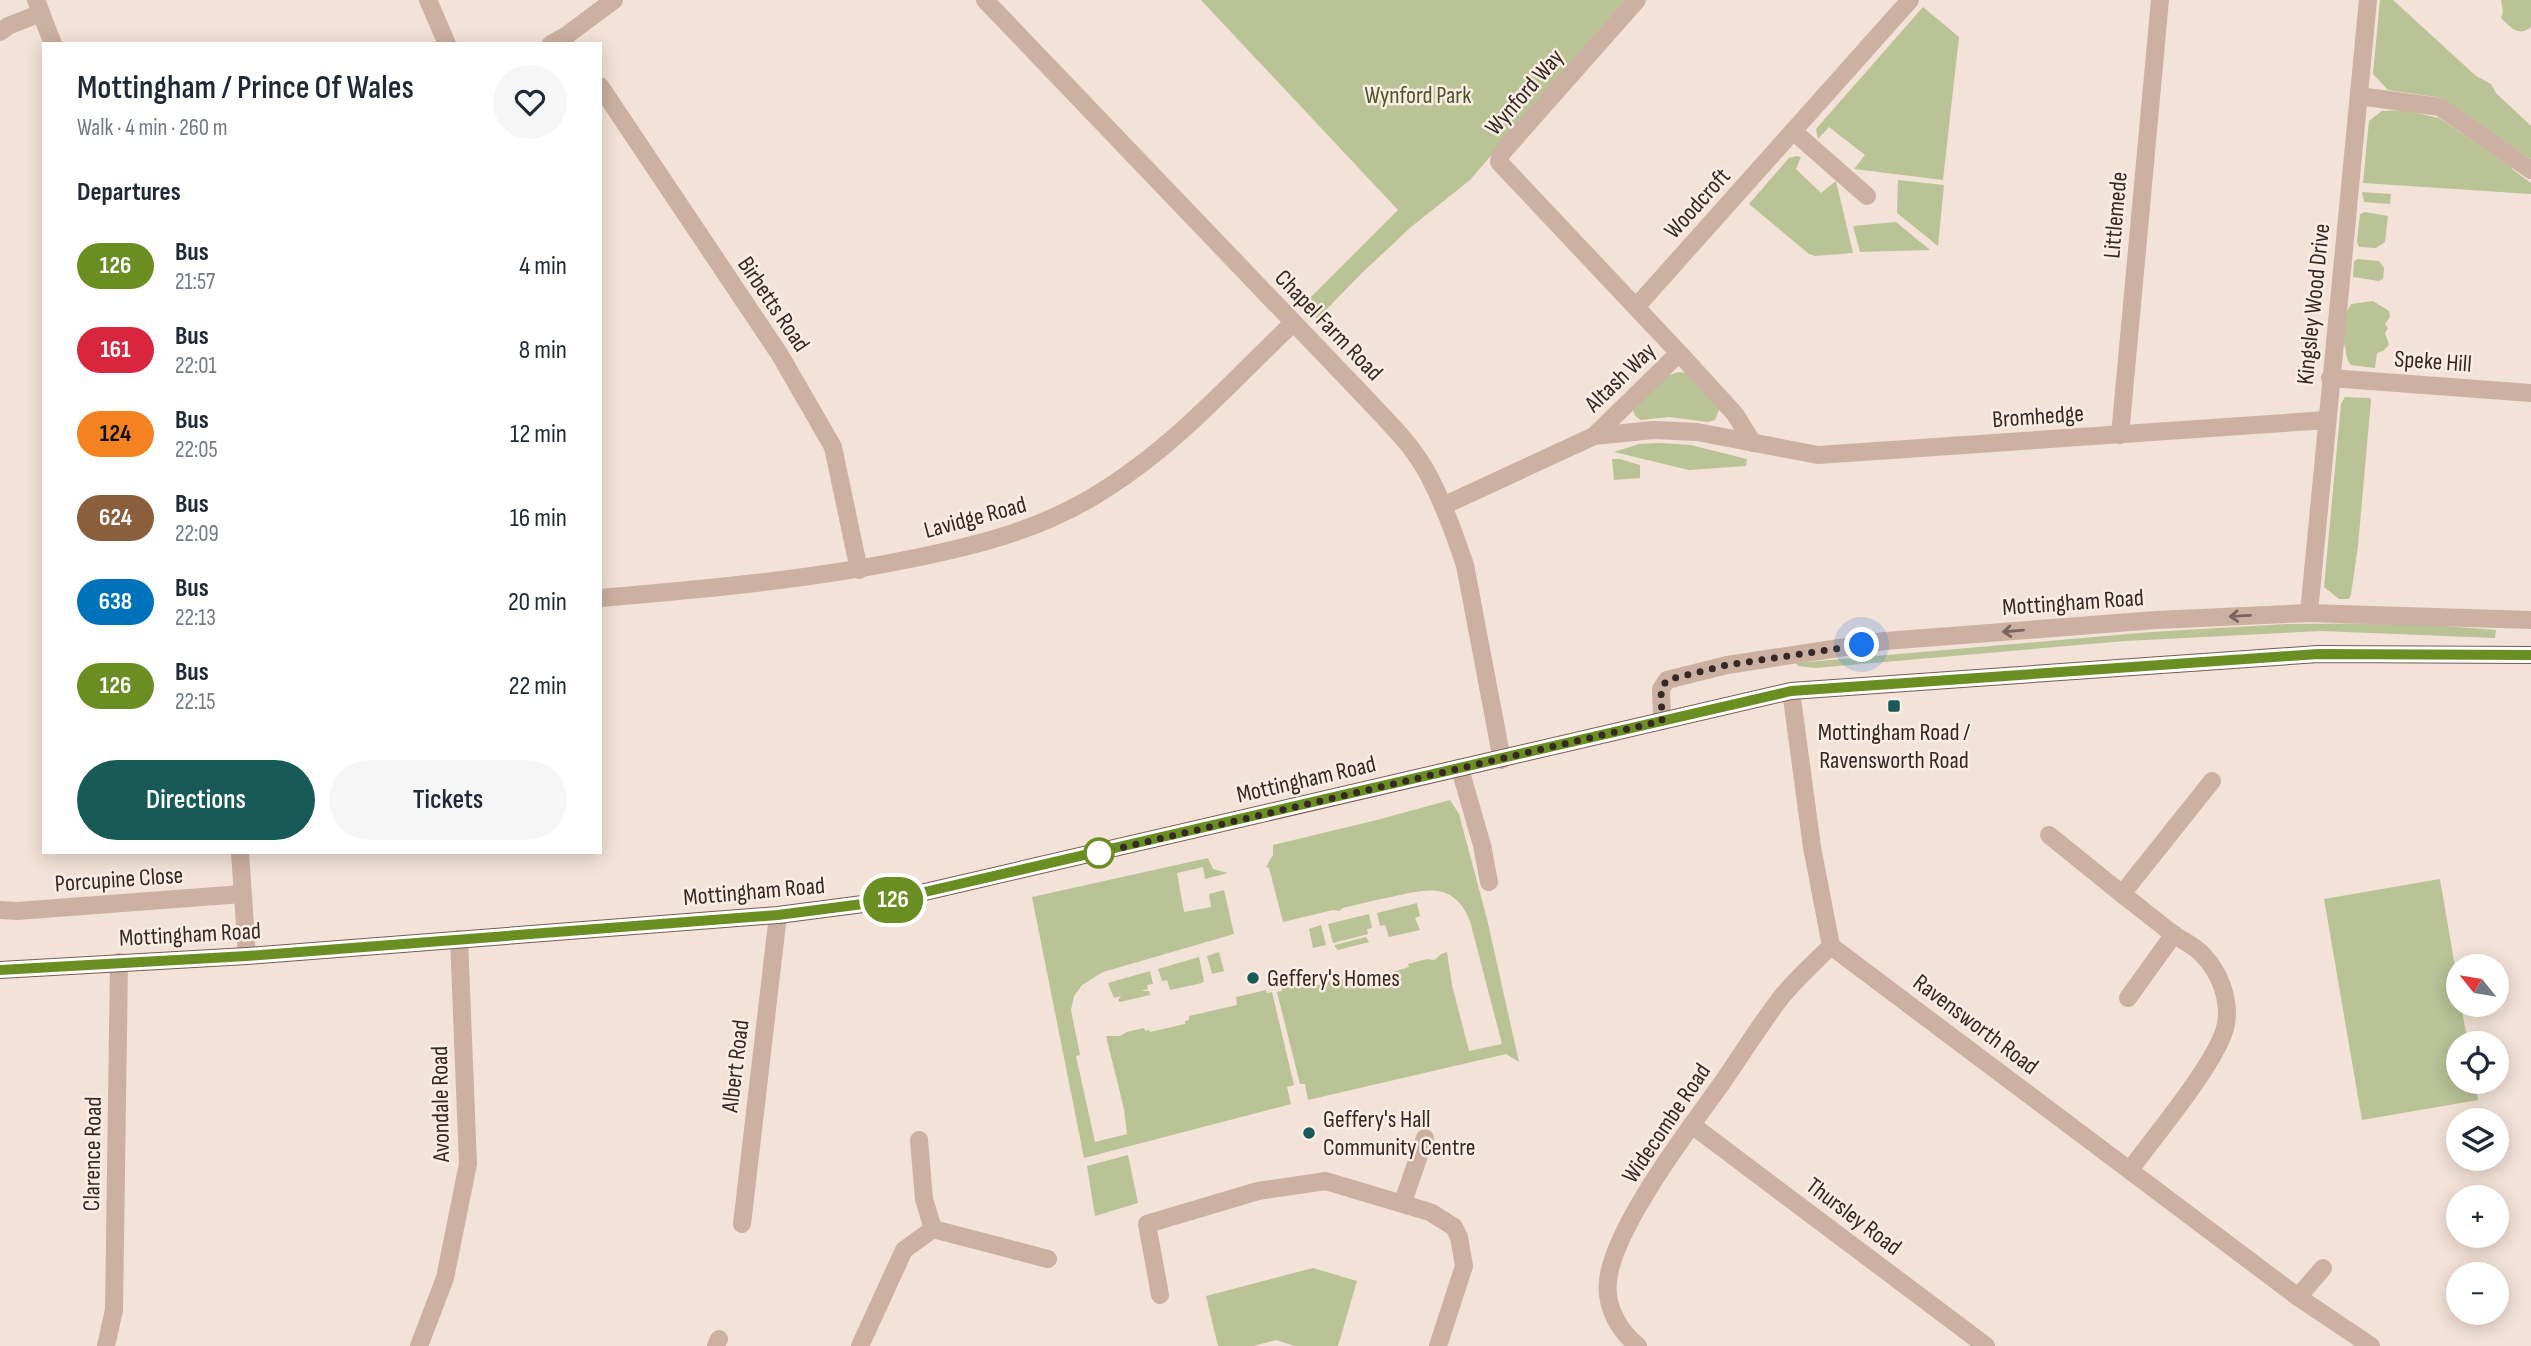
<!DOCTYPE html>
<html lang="en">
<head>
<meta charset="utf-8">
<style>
	body { margin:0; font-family:"Sofia Sans Condensed",sans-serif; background:#f6f6f7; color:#1f2937; height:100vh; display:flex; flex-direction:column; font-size:26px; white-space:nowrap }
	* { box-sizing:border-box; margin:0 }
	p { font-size:23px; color:#747a83 }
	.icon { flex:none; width:38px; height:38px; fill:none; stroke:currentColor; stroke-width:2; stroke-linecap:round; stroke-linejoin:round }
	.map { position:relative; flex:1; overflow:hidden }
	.side { position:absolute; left:42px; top:42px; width:560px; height:812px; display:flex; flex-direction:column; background:#fff; border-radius:0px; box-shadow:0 4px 18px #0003 }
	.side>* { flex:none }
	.badge { padding:0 14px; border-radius:23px; font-size:24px; line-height:46px }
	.needle { width:46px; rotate:300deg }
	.tools { position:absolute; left:2446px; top:954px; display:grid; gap:14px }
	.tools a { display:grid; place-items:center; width:63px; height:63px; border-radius:50%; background:#fff; box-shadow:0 4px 18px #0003; font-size:35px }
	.you { position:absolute; width:35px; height:35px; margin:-18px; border:5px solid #fff; border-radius:50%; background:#1a73e8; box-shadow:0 0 0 10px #1a73e833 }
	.map>.badge { position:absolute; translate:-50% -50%; box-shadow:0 0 0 4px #fff }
	h2 { padding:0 35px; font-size:26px; line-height:63px }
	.round { display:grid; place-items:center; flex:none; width:74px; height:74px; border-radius:37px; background:#f6f6f7 }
	.overview { display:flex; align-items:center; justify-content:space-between; height:119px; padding:0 35px }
	h1 { font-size:33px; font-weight:600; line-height:52px }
	.cta { display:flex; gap:14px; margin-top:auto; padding:14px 35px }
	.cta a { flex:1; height:80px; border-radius:42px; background:#175a57; color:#fff; font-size:28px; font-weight:600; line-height:80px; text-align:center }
	.cta a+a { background:#f6f6f7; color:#1f2937 }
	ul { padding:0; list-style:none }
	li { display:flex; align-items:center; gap:21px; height:84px; padding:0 35px }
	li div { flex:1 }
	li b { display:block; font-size:26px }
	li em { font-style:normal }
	li .badge { min-width:77px; font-weight:700; text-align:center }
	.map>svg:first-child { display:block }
	.green { fill:#b9c396 }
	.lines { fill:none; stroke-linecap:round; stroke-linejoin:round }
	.street { stroke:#ccb0a2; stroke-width:18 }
	.primary { stroke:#795c54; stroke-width:18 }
	.oneway { stroke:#79655d }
	.line-casing { stroke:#fff; stroke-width:16 }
	.line { stroke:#6b8e23; stroke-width:10 }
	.walk { stroke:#352825; stroke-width:7; stroke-dasharray:0 12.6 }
	.poi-dot { fill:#175a57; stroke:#faede3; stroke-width:2.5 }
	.stop-dot { fill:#fff; stroke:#6b8e23; stroke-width:3.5 }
	.labels { text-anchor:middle; stroke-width:5; stroke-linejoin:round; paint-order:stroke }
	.street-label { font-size:24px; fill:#352825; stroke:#faede3 }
	.park-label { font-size:24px; fill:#4a5627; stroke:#faede3 }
	.poi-label { font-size:24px; fill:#352825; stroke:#faede3; text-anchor:start }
</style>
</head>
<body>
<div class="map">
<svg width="2531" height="1346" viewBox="0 0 2531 1346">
	<rect width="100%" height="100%" fill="#f3e2d7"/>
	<g class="green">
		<path d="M1201,0H1625L1470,180L1411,227L1363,272L1317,319L1303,305L1398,210Z"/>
		<path d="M2380,0H2393L2476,76L2491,84L2496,93L2531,126V159L2442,98L2388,90L2373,74Z"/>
		<path d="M2501,0H2531V27C2518,38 2510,26 2501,18L2503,12Z"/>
		<path d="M1923,7L1959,37L1943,180L1854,169L1865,155L1829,127L1818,139L1816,129Z"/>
		<path d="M2404,110L2439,118L2512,167V169L2531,183V194L2363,183L2369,121L2382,111Z"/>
		<path d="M1797,156L1801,157L1796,169L1821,193L1836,181L1853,253L1815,256L1809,254L1749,204L1789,158Z"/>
		<path d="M1898,180L1944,185L1938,246L1897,213Z"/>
		<path d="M2362,192L2391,194L2390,204L2364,202Z"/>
		<path d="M2365,212L2388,216L2385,242L2376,248L2359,247L2357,242L2360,214Z"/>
		<path d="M1896,222L1930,250L1860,252L1853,226Z"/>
		<path d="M2358,259L2379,261L2384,268L2383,279L2379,281L2353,277L2354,261Z"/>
		<path d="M2373,301L2389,311L2390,317L2385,324L2388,328L2385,333L2389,345L2383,351L2377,353L2375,368L2351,365C2343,356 2349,347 2340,338L2344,312L2347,311L2351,304Z"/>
		<path d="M1679,372L1689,373L1715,401L1719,410L1715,420L1708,422L1669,417L1641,420L1635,416L1633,410L1636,405L1669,375Z"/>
		<path d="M2345,397L2370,398L2371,400L2358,546L2351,594L2349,599H2339L2324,587L2341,404Z"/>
		<path d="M1661,443L1691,445L1747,459L1746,466L1689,470L1614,452L1639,444Z"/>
		<path d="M1620,459L1640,465V478L1614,480L1612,459Z"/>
		<path d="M2406,623L2496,630L2495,638L2321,631L2125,641L1815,668L1798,666L1796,663L2151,632L2286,624Z"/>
		<path d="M1450,800L1459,814L1487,919L1519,1062L1506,1054L1308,1100L1305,1084H1300L1277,992L1282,991V987L1312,979L1314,986L1332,981L1338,983L1343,979L1367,974L1369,979L1409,967L1408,964L1427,959L1435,960L1441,954L1447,952L1452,985L1469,1051L1502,1044L1470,921C1454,881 1426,889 1391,897C1375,900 1359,904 1343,908L1339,911L1333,910L1283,922L1269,868L1266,867L1273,855V845L1377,820Z"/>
		<path d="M1208,858L1213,869L1228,873L1205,879L1203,867L1177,873L1184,912L1211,907L1209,894L1224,890L1234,934L1103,972L1082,985L1074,996L1071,1010L1080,1055L1076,1056L1095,1142L1127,1134L1124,1109L1106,1036H1120L1127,1032L1144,1028L1145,1031L1149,1030L1150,1032L1185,1024V1021L1189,1020V1016L1237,1005L1236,997L1266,990L1267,993L1272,992L1294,1085L1287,1087L1291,1104L1084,1158L1032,897Z"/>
		<path d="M2440,879L2459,990V1004L2461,1005L2468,1043H2459V1082H2475L2478,1100L2362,1120L2324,899Z"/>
		<path d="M1417,903L1420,916L1415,918L1420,930L1389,937L1385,925L1380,926L1377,913Z"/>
		<path d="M1369,914L1372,928L1367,929L1368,934L1333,943L1328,924Z"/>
		<path d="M1321,925L1326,945L1313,948L1309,929Z"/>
		<path d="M1366,937L1369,942L1338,950L1335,947V945Z"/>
		<path d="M1219,952L1224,971L1212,974L1207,956Z"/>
		<path d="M1199,957L1204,981L1202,983L1170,990L1167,980L1162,981L1158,969Z"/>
		<path d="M1150,971L1153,984L1147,985L1148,989L1141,991H1149L1150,995L1120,1002L1118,1000L1121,996L1114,998L1108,983Z"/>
		<path d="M1128,1155L1138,1203L1095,1216L1087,1166Z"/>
		<path d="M1313,1268L1357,1281L1338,1346H1295L1276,1340L1253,1346H1218L1206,1296Z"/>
	</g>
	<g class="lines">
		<g class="street">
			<path d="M36,0L53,44"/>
			<path d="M428,0L447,44"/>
			<path d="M985,0L1362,394C1384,418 1409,441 1425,469C1442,499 1454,533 1465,565L1502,760"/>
			<path d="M1637,0L1501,154L1499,162L1679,353L1735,414L1753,443"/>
			<path d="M0,32L8,26L41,13"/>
			<path d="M551,44L567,35L614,0"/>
			<path d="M600,86L780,355L833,447L859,570"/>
			<path d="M2359,96L2440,107L2531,170"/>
			<path d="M1793,131L1867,196"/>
			<path d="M1636,307L1910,0"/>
			<path d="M2330,378L2531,393"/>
			<path d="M2120,435L2160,0"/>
			<path d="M1594,436L1679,353"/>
			<path d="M1443,506L1594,436L1653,430L1697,432L1818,455L2327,420"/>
			<path d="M600,598C704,589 808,580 910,559C980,545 1047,528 1107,488C1177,444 1233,380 1293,323"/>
			<path d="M2309,613L2368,0"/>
			<path d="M1791,691L1812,847L1831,946L2298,1297L2371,1346"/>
			<path d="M1662,721L1661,689L1667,680L1727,665L1885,641L2156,620L2309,613L2531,620"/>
			<path d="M1460,769L1482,845L1489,882"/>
			<path d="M2049,835L2122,894"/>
			<path d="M240,852L247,956"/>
			<path d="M0,910L17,911L242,894"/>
			<path d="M2128,998L2174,934"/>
			<path d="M1692,1125L1986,1346"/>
			<path d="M919,1140L924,1199L933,1229"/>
			<path d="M2130,1170C2153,1138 2220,1059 2226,1024C2230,999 2220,973 2203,955C2195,946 2183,941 2173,934C2156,921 2139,907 2122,894L2212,781"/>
			<path d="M1403,1202L1425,1138"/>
			<path d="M742,1224L778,915"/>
			<path d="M1160,1295L1147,1224L1258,1191L1326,1181L1430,1212L1454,1227L1459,1237L1464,1266L1438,1346"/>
			<path d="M2298,1297L2323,1268"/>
			<path d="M106,1346L114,1310L119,962"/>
			<path d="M419,1346L445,1278L468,1164L459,939"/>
			<path d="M716,1346L719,1339"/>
			<path d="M860,1346L904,1250L933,1229L1048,1259"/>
			<path d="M1638,1346C1619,1331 1605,1306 1608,1281C1613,1228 1689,1129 1722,1083C1742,1054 1761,1023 1783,995C1797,978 1815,962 1831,946"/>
		</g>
		<path class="primary" d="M0,970L247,956L778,915L886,901L1791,691L2318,654L2531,655"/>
	</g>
	<defs><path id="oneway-shaft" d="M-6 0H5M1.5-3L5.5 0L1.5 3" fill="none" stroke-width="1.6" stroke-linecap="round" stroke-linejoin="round" transform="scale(1.75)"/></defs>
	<g class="oneway">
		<use href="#oneway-shaft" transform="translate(2240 616) rotate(177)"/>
		<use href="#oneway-shaft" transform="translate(2013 631) rotate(175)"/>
	</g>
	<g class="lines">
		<defs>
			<path id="line" d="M0,970L247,956L778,915L886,901L1791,691L2318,654L2531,655"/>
		</defs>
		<use href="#line" class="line-casing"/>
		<use href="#line" class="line"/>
		<path class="walk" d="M1099,853L1662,721L1661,689L1667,680L1727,665L1862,645"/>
	</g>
	<g class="poi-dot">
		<rect x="1887" y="699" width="14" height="14" rx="3.5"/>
		<circle cx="1253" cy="978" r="7"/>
		<circle cx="1309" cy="1133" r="7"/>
	</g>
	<circle class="stop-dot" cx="1099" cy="853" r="14"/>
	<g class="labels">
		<g class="street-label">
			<text transform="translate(1524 92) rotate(-49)" y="8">Wynford Way</text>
			<text transform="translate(1697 203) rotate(-48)" y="8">Woodcroft</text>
			<text transform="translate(2115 215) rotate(-85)" y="8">Littlemede</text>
			<text transform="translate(774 304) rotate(56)" y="8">Birbetts Road</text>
			<text transform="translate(2313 304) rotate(-84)" y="8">Kingsley Wood Drive</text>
			<text transform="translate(1329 325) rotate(46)" y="8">Chapel Farm Road</text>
			<text transform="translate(2433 361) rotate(4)" y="8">Speke Hill</text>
			<text transform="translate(1620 377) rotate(-44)" y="8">Altash Way</text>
			<text transform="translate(2038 416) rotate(-4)" y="8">Bromhedge</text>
			<text transform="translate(975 517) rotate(-15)" y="8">Lavidge Road</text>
			<text transform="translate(2073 602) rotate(-4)" y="8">Mottingham Road</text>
			<text transform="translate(1306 779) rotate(-13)" y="8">Mottingham Road</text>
			<text transform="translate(119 879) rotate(-4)" y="8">Porcupine Close</text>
			<text transform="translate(754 891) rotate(-5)" y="8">Mottingham Road</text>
			<text transform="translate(190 934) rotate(-3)" y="8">Mottingham Road</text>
			<text transform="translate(1976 1024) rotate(37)" y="8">Ravensworth Road</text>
			<text transform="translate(735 1066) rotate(-83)" y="8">Albert Road</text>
			<text transform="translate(440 1104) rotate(-91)" y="8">Avondale Road</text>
			<text transform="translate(1666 1123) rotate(-56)" y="8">Widecombe Road</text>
			<text transform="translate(92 1154) rotate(-89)" y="8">Clarence Road</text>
			<text transform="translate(1854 1216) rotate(37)" y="8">Thursley Road</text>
		</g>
		<g class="park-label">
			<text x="1418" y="103">Wynford Park</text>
		</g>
		<g class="poi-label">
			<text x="1894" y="740" text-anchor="middle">Mottingham Road /<tspan x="1894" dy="28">Ravensworth Road</tspan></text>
			<text x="1267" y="986">Geffery's Homes</text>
			<text x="1323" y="1127">Geffery's Hall<tspan x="1323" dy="28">Community Centre</tspan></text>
		</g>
	</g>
</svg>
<div class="tools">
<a><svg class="needle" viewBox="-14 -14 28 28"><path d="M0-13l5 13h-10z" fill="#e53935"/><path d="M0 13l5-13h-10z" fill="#747a83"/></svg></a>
<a><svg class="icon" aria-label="locate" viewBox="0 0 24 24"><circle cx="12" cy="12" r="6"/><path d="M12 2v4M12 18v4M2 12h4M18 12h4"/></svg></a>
<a><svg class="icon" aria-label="layers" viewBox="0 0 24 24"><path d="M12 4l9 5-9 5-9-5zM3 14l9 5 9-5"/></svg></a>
<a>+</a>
<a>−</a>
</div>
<div class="you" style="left:1862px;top:645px"></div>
<b class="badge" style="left:893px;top:900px;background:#6b8e23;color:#fff">126</b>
<section class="side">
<div class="overview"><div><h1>Mottingham / Prince Of Wales</h1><p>Walk · 4 min · 260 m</p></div><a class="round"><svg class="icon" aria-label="heart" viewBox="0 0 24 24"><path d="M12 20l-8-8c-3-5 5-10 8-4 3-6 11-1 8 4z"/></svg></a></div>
<h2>Departures</h2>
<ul>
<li><span class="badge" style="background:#6b8e23;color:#fff">126</span><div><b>Bus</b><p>21:57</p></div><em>4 min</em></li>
<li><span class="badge" style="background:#d7263d;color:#fff">161</span><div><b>Bus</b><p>22:01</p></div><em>8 min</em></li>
<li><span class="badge" style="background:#f58220;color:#111">124</span><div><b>Bus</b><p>22:05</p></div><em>12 min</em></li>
<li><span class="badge" style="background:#8b5e3c;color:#fff">624</span><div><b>Bus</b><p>22:09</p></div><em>16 min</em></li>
<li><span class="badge" style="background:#0072bc;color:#fff">638</span><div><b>Bus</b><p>22:13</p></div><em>20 min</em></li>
<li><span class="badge" style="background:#6b8e23;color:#fff">126</span><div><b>Bus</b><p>22:15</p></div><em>22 min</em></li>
</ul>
<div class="cta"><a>Directions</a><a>Tickets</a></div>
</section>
</div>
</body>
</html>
